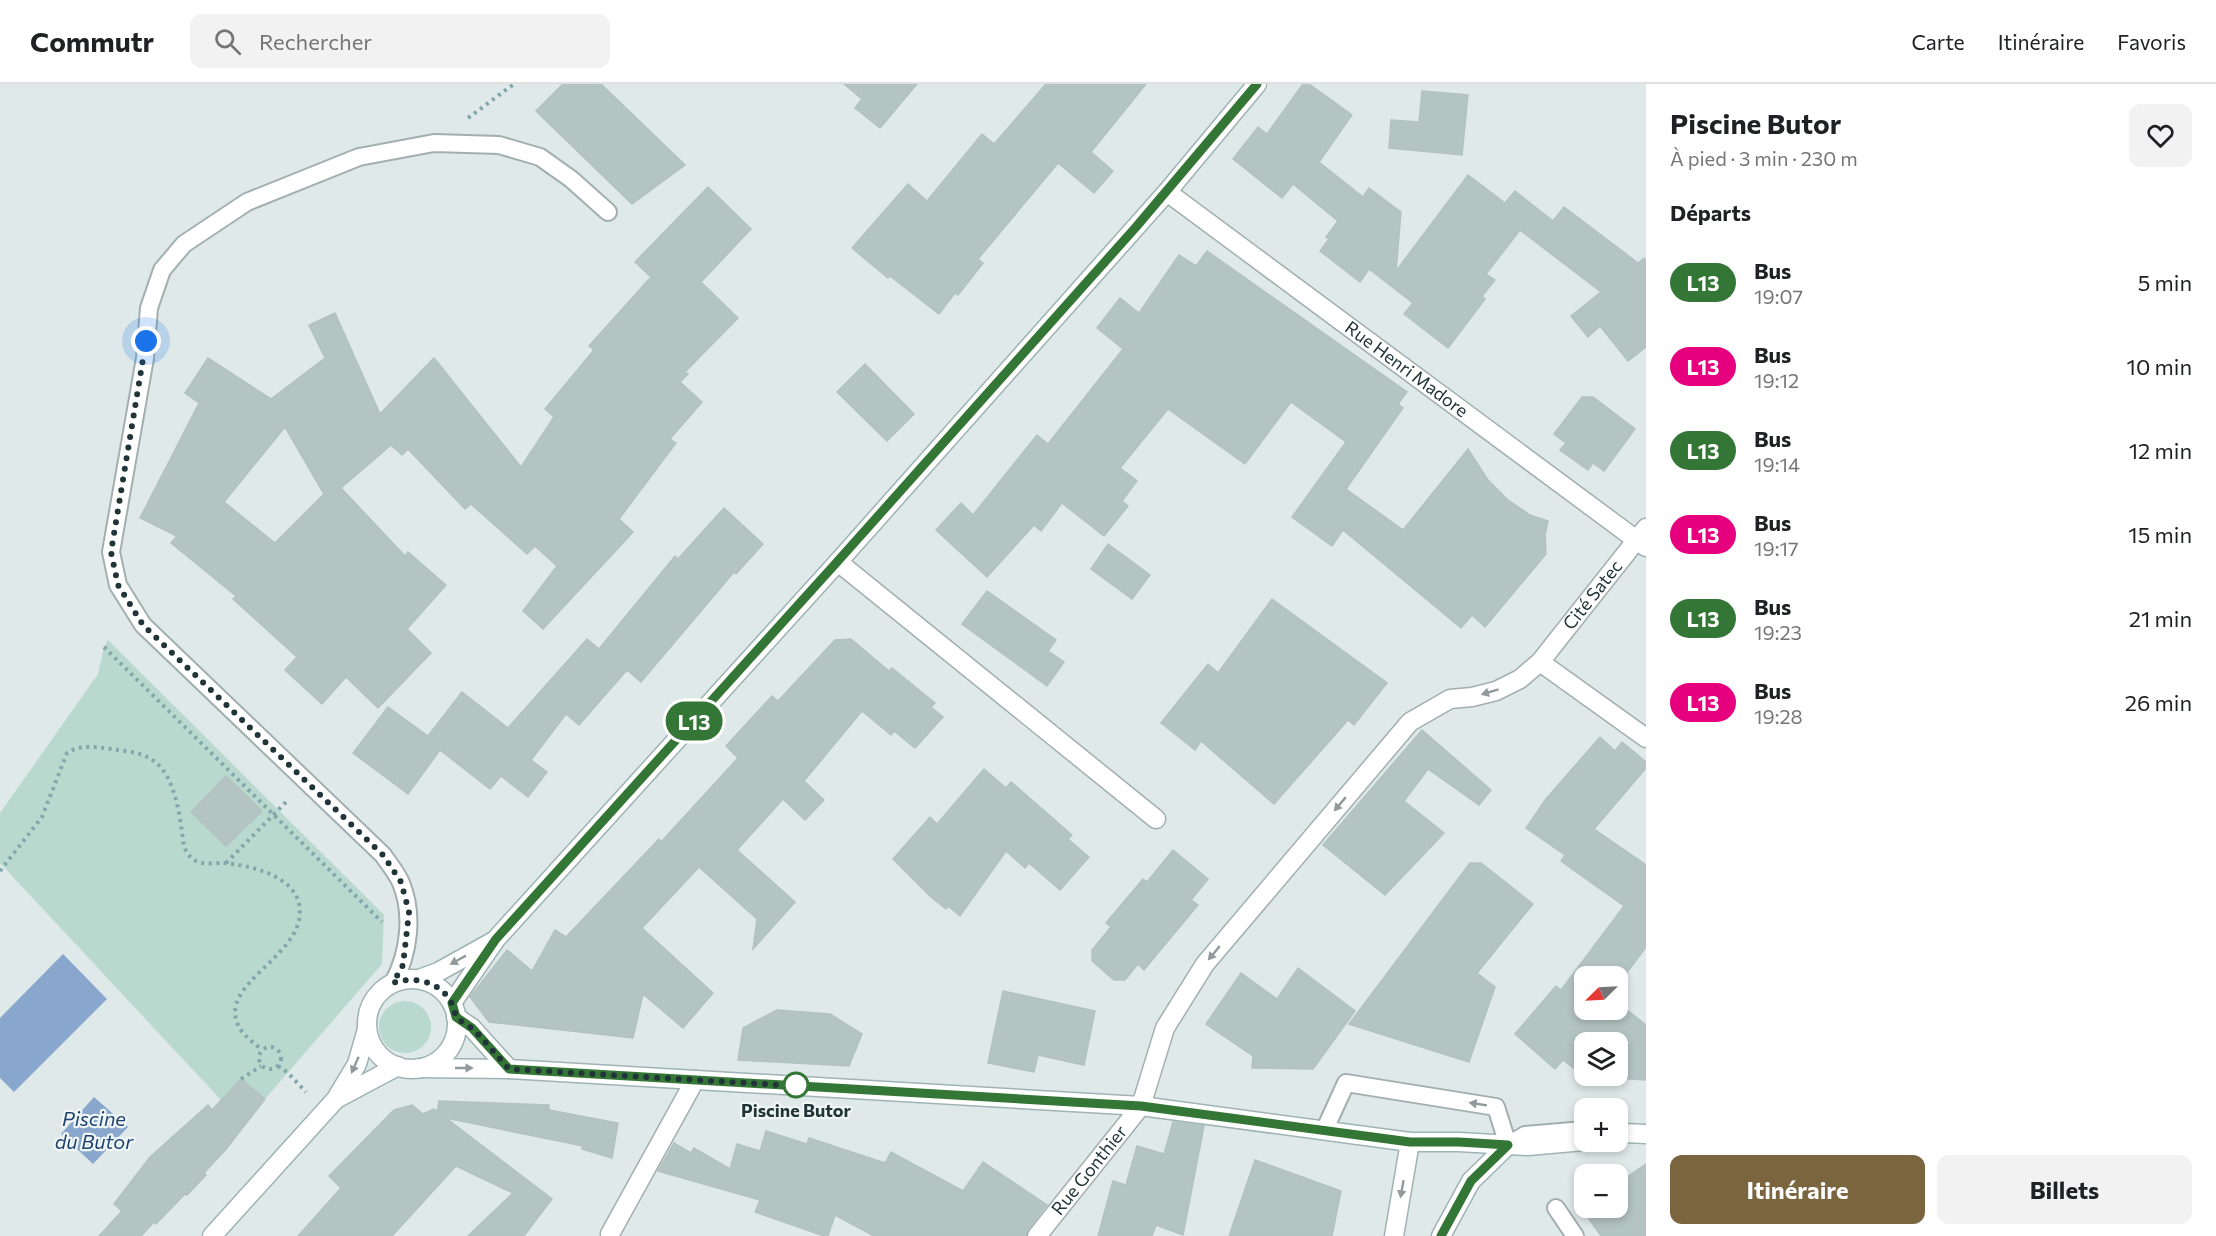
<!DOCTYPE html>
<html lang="fr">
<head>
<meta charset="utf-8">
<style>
	body { margin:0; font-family:Commissioner,sans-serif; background:#f2f2f2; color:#202124; height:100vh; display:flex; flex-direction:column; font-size:22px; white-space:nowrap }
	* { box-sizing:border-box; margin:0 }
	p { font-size:20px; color:#757577 }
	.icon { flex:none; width:33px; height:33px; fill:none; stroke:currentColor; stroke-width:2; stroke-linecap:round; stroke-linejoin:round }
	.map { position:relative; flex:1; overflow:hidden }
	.panel { display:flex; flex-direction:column; background:#fff; width:570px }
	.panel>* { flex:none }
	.badge { padding:0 12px; border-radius:20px; font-size:21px; line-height:39px }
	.needle { width:39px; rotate:246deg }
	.buttons { position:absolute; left:1574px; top:882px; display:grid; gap:12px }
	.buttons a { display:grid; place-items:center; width:54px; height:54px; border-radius:12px; background:#fff; box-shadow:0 3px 9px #0003; font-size:30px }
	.you { position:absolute; width:30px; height:30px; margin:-15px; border:4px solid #fff; border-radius:50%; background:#1a73e8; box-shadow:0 0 0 9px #1a73e833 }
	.map>.badge { position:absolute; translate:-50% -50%; box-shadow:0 0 0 3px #fff }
	h2 { padding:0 24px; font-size:22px; line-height:54px }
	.round { display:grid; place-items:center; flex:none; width:63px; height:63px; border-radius:12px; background:#f2f2f2 }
	.overview { display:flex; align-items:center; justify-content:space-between; height:102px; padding:0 24px }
	h1 { font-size:28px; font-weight:700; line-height:45px }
	.button { display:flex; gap:12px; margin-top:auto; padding:12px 24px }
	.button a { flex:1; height:69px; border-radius:12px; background:#7a653e; color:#fff; font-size:24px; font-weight:700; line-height:69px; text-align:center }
	.button a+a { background:#f2f2f2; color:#202124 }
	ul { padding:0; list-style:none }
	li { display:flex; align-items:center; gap:18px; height:84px; padding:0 24px }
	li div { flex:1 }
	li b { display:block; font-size:22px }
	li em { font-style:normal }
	li .badge { min-width:66px; font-weight:700; text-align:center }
	header { display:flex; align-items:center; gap:36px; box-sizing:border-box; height:84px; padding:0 30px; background:#fff; border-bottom:2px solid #e0e0e0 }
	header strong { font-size:28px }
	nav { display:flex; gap:33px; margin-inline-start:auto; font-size:21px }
	.search { width:420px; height:54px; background:#f2f2f2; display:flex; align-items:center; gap:15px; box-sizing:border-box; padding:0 21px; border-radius:12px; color:#757577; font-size:22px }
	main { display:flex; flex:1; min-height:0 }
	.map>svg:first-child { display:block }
	.green { fill:#b9d9cf }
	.water { fill:#89a7cc }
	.building { fill:#b4c4c3; stroke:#b2c2c2; stroke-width:1.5; fill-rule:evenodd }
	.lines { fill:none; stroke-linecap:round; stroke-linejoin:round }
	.lane-casing { stroke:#a2afb0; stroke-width:20 }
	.street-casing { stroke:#a2afb0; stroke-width:21 }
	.secondary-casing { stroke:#9fb3b4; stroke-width:21 }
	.path { stroke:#81a7ab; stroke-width:4; stroke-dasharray:3 4.5; stroke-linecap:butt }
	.lane { stroke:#fff; stroke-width:16 }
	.street { stroke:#fff; stroke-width:18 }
	.secondary { stroke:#fff; stroke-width:18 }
	.oneway { fill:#909a9c }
	.line-casing { stroke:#fff; stroke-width:14 }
	.line { stroke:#347635; stroke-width:9 }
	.walk { stroke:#213538; stroke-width:6; stroke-dasharray:0 10.8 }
	.stop-dot { fill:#fff; stroke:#347635; stroke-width:3 }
	.labels { text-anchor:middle; stroke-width:4.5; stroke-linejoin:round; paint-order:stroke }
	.street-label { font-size:18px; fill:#213538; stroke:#eff6f5 }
	.stop-label { font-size:18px; font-weight:bold; fill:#213538; stroke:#eff6f5 }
	.water-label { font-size:20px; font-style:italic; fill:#1f4270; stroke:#eff6f5 }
</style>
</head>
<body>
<header>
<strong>Commutr</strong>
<div class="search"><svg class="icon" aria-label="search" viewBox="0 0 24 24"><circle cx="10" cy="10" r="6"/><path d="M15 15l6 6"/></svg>Rechercher</div>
<nav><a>Carte</a><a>Itinéraire</a><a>Favoris</a></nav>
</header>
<main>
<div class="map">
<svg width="1646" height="1152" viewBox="0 0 1646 1152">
	<rect width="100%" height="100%" fill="#dfe9e9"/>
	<g class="green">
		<path d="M108,556L384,831L382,880L265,1015L241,995L221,1016L0,779V729L98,590L104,563Z"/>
		<circle cx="405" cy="943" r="26"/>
	</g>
	<g class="water">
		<path d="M63,870L107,915L14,1008L0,994V934Z"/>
		<path d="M94,1013L128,1043L93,1080L61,1050Z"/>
	</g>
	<g class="building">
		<path d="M563,0H601L685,81L632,120L536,27Z"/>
		<path d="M844,0H917L880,44L855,24L862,15Z"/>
		<path d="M1046,0H1146L1091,68L1113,87L1094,109L1058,79L978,175L983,179L958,211L955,209L939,230L890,192L888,194L852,164L908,100L927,117L982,50L994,60Z"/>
		<path d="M1303,0H1309L1352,31L1319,78L1363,113L1369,104L1401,128L1396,187L1468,91L1505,119L1515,107L1553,137L1564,123L1638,179L1644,174L1646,177V263L1628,277L1600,242L1588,253L1571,232L1601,208L1520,146L1486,190L1495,196L1482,212L1485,215L1448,264L1404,230L1413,219L1369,185L1360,198L1320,167L1329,155L1326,153L1338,137L1293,100L1282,114L1233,75L1258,43L1267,50Z"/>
		<path d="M1422,7L1468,11L1462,71L1389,64L1391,36L1419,38Z"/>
		<path d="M708,103L751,145L701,198L738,234L685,288L688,290L680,298L702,318L670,355L676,359L619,435L633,448L543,545L523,527L557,482L535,462L527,470L471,420L465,425L408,365L402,371L391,361L341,404L405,472L408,468L446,501L407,545L431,569L378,624L346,593L322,620L285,586L297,573L233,515L236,512L171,459L177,452L140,434L199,319L185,309L208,274L271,315L325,274L309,241L335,229L380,330L434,274L521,383L554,333L545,325L594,266L589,262L651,193L635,178ZM285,343L324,410L275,459L224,418Z"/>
		<path d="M1207,167L1407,308L1398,320L1403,324L1346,405L1403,446L1468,365L1488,396L1508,416L1530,431L1548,437L1545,451L1546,470L1485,543L1472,531L1461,544L1343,446L1332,462L1292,433L1346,358L1291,318L1245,380L1168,325L1120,384L1137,397L1122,417L1128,422L1104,452L1062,419L1041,447L1034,441L987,493L936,446L961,419L973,431L1037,351L1048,360L1123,265L1097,244L1120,214L1139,229L1179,171L1196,182Z"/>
		<path d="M865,280L914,330L887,357L837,308Z"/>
		<path d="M1582,313H1593L1635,345L1604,387L1593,379L1588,386L1560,366L1566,359L1554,350Z"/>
		<path d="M724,424L763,460L736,490L734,488L641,598L627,586L579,641L566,630L531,676L547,688L528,713L501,692L490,705L440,666L408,710L353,669L388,623L428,652L462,608L508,644L587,555L599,565L675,472L678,475Z"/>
		<path d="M1108,460L1150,491L1132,515L1091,485Z"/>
		<path d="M987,507L1056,556L1048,567L1064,578L1047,602L962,540Z"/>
		<path d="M1272,515L1387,599L1354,641L1348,636L1274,720L1201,657L1195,666L1161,639L1208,580L1218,589Z"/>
		<path d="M851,555L889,587L892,584L935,619L931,623L943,633L915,664L894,647L891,651L862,627L804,697L824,716L805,736L783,715L737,766L795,818L753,865L757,835L699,783L642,844L713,909L683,944L643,910L633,954L489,938L470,913L507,866L532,887L555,846L566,853L659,755L661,758L738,674L726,662L772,612L778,617L835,556Z"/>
		<path d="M1422,646L1491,706L1479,721L1428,685L1404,717L1444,749L1385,811L1323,761Z"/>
		<path d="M1600,653L1615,667L1622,658L1646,678V684L1594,745L1646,781V863L1617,902V892H1584V926H1627L1646,941V996L1599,993L1594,1000L1563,976L1555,985L1515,950L1556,902L1561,906L1624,822L1561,777L1565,771L1526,744L1546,715ZM1584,958H1617V992H1584Z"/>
		<path d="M984,685L1006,704L1011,698L1072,751L1068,755L1089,773L1060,806L1029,779L1025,784L1006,767L960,832L948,822L946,825L931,813L893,775L930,733L937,740Z"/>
		<path d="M226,692L262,727L226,762L191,728Z"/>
		<path d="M1173,766L1208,795L1191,816L1198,821L1144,886L1138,880L1125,896H1114L1092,877V866L1111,843L1106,839L1143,795L1147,798Z"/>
		<path d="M1470,779H1481L1533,820L1477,889L1495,903L1469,978L1349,940Z"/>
		<path d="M1298,884L1355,927L1313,985L1252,984L1253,972L1206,940L1241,889L1277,915Z"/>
		<path d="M1003,907L1095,927L1084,981L1038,971L1034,988L988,979Z"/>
		<path d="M777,926L830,930L862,950L849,982L738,976L743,944Z"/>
		<path d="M241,995L265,1015L227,1064L204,1089L206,1091L187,1111L185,1110L156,1140L154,1138L141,1152H99L122,1127L114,1120L150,1073L208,1021L212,1026Z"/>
		<path d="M439,1017L549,1021V1026L618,1039L612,1074L582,1065L583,1062L446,1034L552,1115L524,1152H468L513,1109L456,1082L392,1152H298L341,1104L329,1092L394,1026L412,1021L423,1030L434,1025L437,1028Z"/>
		<path d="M1173,1038L1204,1042L1183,1151L1156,1141L1152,1152H1098L1113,1097L1126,1101L1137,1062L1164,1070Z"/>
		<path d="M766,1047L807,1060L809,1054L885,1079L891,1068L963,1107L983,1078L1047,1121L1028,1145L1026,1152H874L835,1131L828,1152H824L755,1128L760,1116L658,1087L674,1059L691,1069L694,1064L730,1085L737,1060L760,1067Z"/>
		<path d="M1255,1076L1341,1107L1332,1152H1229Z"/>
		<path d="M1646,1080V1152H1601L1582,1125L1617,1124V1100Z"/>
	</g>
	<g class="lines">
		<defs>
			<g id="lane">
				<path d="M393,899C409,870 414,830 401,799C397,789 389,780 383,771L143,541L118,501L111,468L145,274L149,224L162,186L184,160L247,118L359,73L434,59L499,61L540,73L571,95L608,128"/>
				<path d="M1325,1045L1346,999L1496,1023L1508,1061L1525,1051L1584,1046"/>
				<path d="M1556,1124L1575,1152"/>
			</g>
			<g id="street">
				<path id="s1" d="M1167,108L1646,463"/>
				<path d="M838,478L1156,735"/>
				<path d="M1540,578L1646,654"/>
				<path d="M610,1150L695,996"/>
				<path id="s2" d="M1037,1152L1141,1022L1165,944L1205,880L1410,638L1450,615L1472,613L1496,607L1520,595L1540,578L1646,444"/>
			</g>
			<g id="secondary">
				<path d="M419,895L438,888L492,858"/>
				<circle cx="412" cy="940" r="45"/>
				<path d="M452,919L496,855L838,478L1167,108L1257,0"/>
				<path d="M456,933L472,944L509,985"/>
				<path d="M419,984L509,985L1141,1022L1410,1058H1459L1528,1062L1584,1057"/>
				<path d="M336,1015L398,982"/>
				<path d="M1617,1052L1624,1049L1646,1050"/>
				<path d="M212,1152L336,1015L357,980L367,945"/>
				<path d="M1394,1152L1410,1058"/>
				<path d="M1441,1152L1471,1097L1508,1061"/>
			</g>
		</defs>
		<use href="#lane" class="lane-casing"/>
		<use href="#street" class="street-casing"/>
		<use href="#secondary" class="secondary-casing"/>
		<g class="path">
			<path d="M468,34L514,0"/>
			<path d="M104,563L382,838"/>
			<path d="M226,779L288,716"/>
			<path d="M0,787L42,733L67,669C81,660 95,663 111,665C124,667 140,668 151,675C177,691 180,736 184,763C187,769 190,774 196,777C204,781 215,779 223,779C249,781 293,791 299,820C310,871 215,898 239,943C244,952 254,959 262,966"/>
			<circle cx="270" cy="974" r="11"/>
			<path d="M278,982L287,988L306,1008"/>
			<path d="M241,995L261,982"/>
		</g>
		<use href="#lane" class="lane"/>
		<use href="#street" class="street"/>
		<use href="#secondary" class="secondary"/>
	</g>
	<defs><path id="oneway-solid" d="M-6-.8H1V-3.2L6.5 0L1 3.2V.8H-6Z" transform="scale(1.5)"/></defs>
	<g class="oneway">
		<use href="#oneway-solid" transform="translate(1490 608) rotate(163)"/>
		<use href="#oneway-solid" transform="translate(1340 720) rotate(130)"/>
		<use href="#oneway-solid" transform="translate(1214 869) rotate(130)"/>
		<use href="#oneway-solid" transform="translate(458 876) rotate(151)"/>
		<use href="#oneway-solid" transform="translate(355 981) rotate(114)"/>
		<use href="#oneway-solid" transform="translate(464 984)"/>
		<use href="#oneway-solid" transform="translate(1478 1020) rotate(-171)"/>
		<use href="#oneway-solid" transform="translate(1402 1105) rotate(100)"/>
	</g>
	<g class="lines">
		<defs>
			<path id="line" d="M1257,0L1136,143L837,478L496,855L452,919L456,933L472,944L509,985L1141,1022L1410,1058H1459L1508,1061L1471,1097L1441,1152"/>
		</defs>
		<use href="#line" class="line-casing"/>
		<use href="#line" class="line"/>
		<path class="walk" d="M146,257L111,468L118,501L143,541L383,771L401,798L409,828L403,881L393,899C415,892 439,897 451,918C454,924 454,931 459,935C463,939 469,942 474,946C486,958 497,972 509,985L798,1002L796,1001"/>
	</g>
	<circle class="stop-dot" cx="796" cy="1001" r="12"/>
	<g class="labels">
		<g class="street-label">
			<text dy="6" stroke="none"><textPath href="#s1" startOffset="298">Rue Henri Madore</textPath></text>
			<text dy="6" stroke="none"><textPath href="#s2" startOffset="872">Cité Satec</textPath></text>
			<text dy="6" stroke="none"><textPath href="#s2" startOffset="84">Rue Gonthier</textPath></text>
		</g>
		<g class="stop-label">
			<text x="796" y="1033">Piscine Butor</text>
		</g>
		<g class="water-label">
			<text x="94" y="1042">Piscine<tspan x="94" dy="23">du Butor</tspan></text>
		</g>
	</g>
</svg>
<div class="buttons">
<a><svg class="needle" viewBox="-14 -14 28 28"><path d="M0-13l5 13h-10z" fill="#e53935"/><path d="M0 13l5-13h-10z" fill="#757577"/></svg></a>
<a><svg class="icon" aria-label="layers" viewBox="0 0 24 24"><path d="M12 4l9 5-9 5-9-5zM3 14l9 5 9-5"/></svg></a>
<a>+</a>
<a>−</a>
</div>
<div class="you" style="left:146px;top:257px"></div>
<b class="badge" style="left:694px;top:637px;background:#347635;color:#fff">L13</b>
</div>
<section class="panel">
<div class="overview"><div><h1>Piscine Butor</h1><p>À pied · 3 min · 230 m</p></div><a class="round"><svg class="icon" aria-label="heart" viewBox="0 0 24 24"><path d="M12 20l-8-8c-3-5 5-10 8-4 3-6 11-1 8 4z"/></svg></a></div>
<h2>Départs</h2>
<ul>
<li><span class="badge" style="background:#347635;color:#fff">L13</span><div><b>Bus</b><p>19:07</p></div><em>5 min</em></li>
<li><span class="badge" style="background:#e6007e;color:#fff">L13</span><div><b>Bus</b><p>19:12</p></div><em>10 min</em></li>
<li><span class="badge" style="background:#347635;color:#fff">L13</span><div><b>Bus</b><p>19:14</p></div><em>12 min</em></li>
<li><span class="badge" style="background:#e6007e;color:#fff">L13</span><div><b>Bus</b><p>19:17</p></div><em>15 min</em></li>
<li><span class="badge" style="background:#347635;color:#fff">L13</span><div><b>Bus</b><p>19:23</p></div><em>21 min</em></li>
<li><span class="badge" style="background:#e6007e;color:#fff">L13</span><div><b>Bus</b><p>19:28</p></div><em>26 min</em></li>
</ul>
<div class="button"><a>Itinéraire</a><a>Billets</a></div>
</section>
</main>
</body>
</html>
